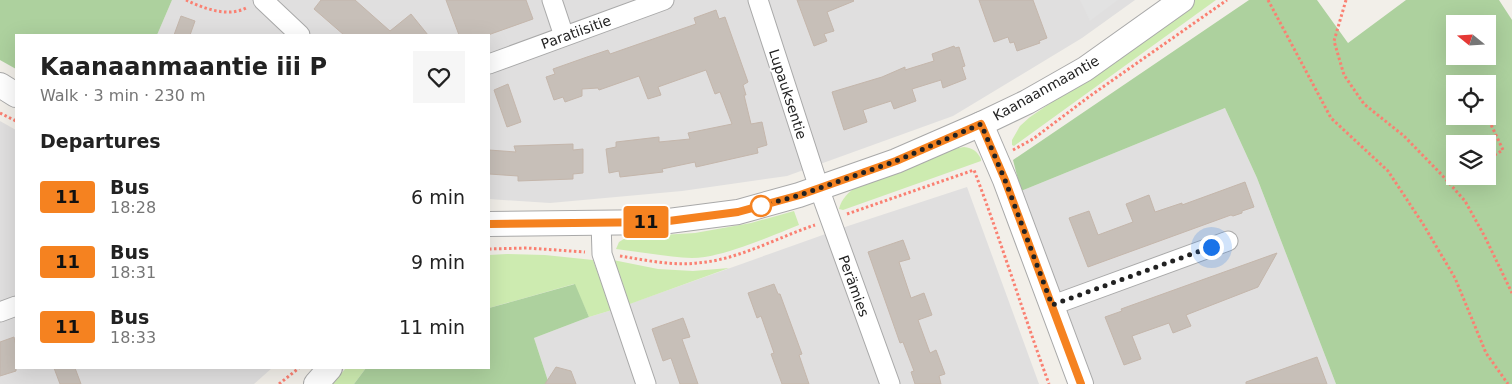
<!DOCTYPE html>
<html lang="en">
<head>
<meta charset="utf-8">
<style>
	body { margin:0; font-family:"DejaVu Sans",sans-serif; background:#f6f6f6; color:#222; height:100vh; display:flex; flex-direction:column; font-size:19px; white-space:nowrap }
	* { box-sizing:border-box; margin:0 }
	p { font-size:16px; color:#767676 }
	.icon { flex:none; width:28px; height:28px; fill:none; stroke:currentColor; stroke-width:2; stroke-linecap:round; stroke-linejoin:round }
	.map { position:relative; flex:1; overflow:hidden }
	.drawer { position:absolute; left:15px; top:34px; width:475px; height:335px; display:flex; flex-direction:column; background:#fff; border-radius:0px; box-shadow:0 5px 20px #0002 }
	.drawer>* { flex:none }
	.badge { padding:0 10px; border-radius:4px; font-size:18px; line-height:32px }
	.needle { width:32px; rotate:288deg }
	.fabs { position:absolute; left:1446px; top:15px; display:grid; gap:10px }
	.fabs a { display:grid; place-items:center; width:50px; height:50px; border-radius:0px; background:#fff; box-shadow:0 5px 20px #0002; font-size:25px }
	.you { position:absolute; width:25px; height:25px; margin:-12px; border:4px solid #fff; border-radius:50%; background:#1a73e8; box-shadow:0 0 0 8px #1a73e833 }
	.map>.badge { position:absolute; translate:-50% -50%; box-shadow:0 0 0 2px #fff }
	h2 { padding:0 25px; font-size:19px; line-height:45px }
	.round { display:grid; place-items:center; flex:none; width:52px; height:52px; border-radius:0px; background:#f6f6f6 }
	.overview { display:flex; align-items:center; justify-content:space-between; height:85px; padding:0 25px }
	h1 { font-size:24px; font-weight:700; line-height:38px }
	ul { padding:0; list-style:none }
	li { display:flex; align-items:center; gap:15px; height:65px; padding:0 25px }
	li div { flex:1 }
	li b { display:block; font-size:19px }
	li em { font-style:normal }
	li .badge { min-width:55px; font-weight:700; text-align:center }
	.map>svg:first-child { display:block }
	.residential { fill:#e0dfdf }
	.grass { fill:#cdebb0 }
	.forest { fill:#add19e; fill-rule:evenodd }
	.parking { fill:#e2e2e2 }
	.building { fill:#c7bfb8; stroke:#c4b6ab }
	.lines { fill:none; stroke-linecap:round; stroke-linejoin:round }
	.minor-casing { stroke:#a9a9a9; stroke-width:21 }
	.tertiary-casing { stroke:#a9a9a9; stroke-width:26 }
	.path { stroke:#fa8072; stroke-width:3; stroke-dasharray:2.5 2.5; stroke-linecap:butt }
	.minor { stroke:#fff; stroke-width:19 }
	.tertiary { stroke:#fff; stroke-width:24 }
	.line-casing { stroke:#fff; stroke-width:11 }
	.line { stroke:#f58220; stroke-width:8 }
	.walk { stroke:#222; stroke-width:5; stroke-dasharray:0 9 }
	.stop-dot { fill:#fff; stroke:#f58220; stroke-width:2.5 }
	.labels { text-anchor:middle; stroke-width:4; stroke-linejoin:round; paint-order:stroke }
	.street-label { font-size:14px; fill:#222; stroke:#fff }
</style>
</head>
<body>
<div class="map">
<svg width="1512" height="384" viewBox="0 0 1512 384">
	<rect width="100%" height="100%" fill="#f2efe9"/>
	<g class="residential">
		<path d="M172,0H1135L1082,38L953,116L787,176L682,191L550,203L489,199V35H157Z"/>
		<path d="M1225,108L1257,178L1336,384H1090L1021,191Z"/>
		<path d="M0,121L16,130V368H272L254,384H0Z"/>
		<path d="M967,187L1039,384H549L534,338L589,317L612,310L848,226Z"/>
	</g>
	<g class="grass">
		<path d="M1194,0H1216L1014,146L1012,145V140L1020,126L1030,117L1086,79Z"/>
		<path d="M964,147C973,148 977,151 981,159V161L843,210L839,209C841,199 849,192 857,186L953,149Z"/>
		<path d="M794,211L799,225C771,236 722,258 692,258C667,257 641,252 616,249L619,242L627,237L695,233L751,223Z"/>
		<path d="M507,254L545,255L593,260L612,310L589,317L574,284L489,308V255Z"/>
		<path d="M613,260L658,269L693,271L729,268L627,305Z"/>
		<path d="M346,368H366L354,384H332Z"/>
	</g>
	<g class="forest">
		<path d="M0,0H172L157,35H16V69L0,60Z"/>
		<path d="M1249,0H1317L1348,43L1406,0H1499L1512,20V384H1336L1257,178L1225,108L1021,191L1013,160ZM1455,24H1488V56H1455ZM1455,84H1488V116H1455ZM1455,144H1488V176H1455Z"/>
		<path d="M575,284L589,317L534,338L549,384H354L366,368H489V308Z"/>
	</g>
	<path class="parking" d="M1080,0H1118L1090,21Z"/>
	<g class="building">
		<path d="M321,0H355L390,31L411,14L428,35H344L314,9Z"/>
		<path d="M446,0H526L533,19L488,35H459Z"/>
		<path d="M797,0H853L854,1L827,12L834,31L824,34L827,41L814,46Z"/>
		<path d="M979,0H1033L1047,38L1039,41L1040,43L1017,51L1014,42L1010,43L1008,37L994,42Z"/>
		<path d="M716,10L719,19L725,17L748,82L743,85L746,95H744L751,124L762,122L767,145L757,148L758,153L696,167L695,162L662,169L663,172L620,177L619,171L609,173L606,149L616,147V142L659,137V142L690,139L688,133L732,124L720,92L715,94L706,70L658,87L661,95L648,99L639,76L599,90L598,88L582,89V96L565,102L563,97L554,100L546,77L555,74L553,69L587,57L608,50L610,54L696,24L694,18Z"/>
		<path d="M181,16L195,21L190,35H174Z"/>
		<path d="M954,46L955,48L959,47L965,66L962,67L966,79L943,88L941,80L912,89L916,101L894,109L891,101L863,110L867,122L844,130L832,92L882,77L905,67V70L934,61L932,54Z"/>
		<path d="M508,84L521,122L507,127L494,90Z"/>
		<path d="M573,144V150L583,149V173L573,174V179L518,181V176L489,174V150L516,152L514,146Z"/>
		<path d="M1245,182L1254,207L1242,211V213L1233,216L1231,215L1088,267L1069,218L1089,211L1098,235L1133,222L1126,204L1149,195L1155,212L1182,203V205Z"/>
		<path d="M903,240L910,259L899,262L911,298L924,293L932,315L918,320L930,353L936,350L945,374L939,376L941,384H915L911,372L914,371L903,342L900,343L868,252Z"/>
		<path d="M1277,253L1258,287L1186,315L1191,326L1173,333L1169,323L1132,336L1141,359L1124,365L1105,317L1122,311L1121,309Z"/>
		<path d="M774,284L778,294H780L802,354L799,355L809,384H782L771,354L774,353L761,316L757,318L748,293Z"/>
		<path d="M683,318L690,337L682,339L698,384H680L671,358L663,361L652,329Z"/>
		<path d="M14,337L16,346V371L0,376V342Z"/>
		<path d="M1317,357L1327,384H1246V382Z"/>
		<path d="M556,367L571,371L576,384H545Z"/>
		<path d="M54,368H75L81,384H60Z"/>
	</g>
	<g class="lines">
		<defs>
			<g id="minor">
				<path d="M263,0L300,35"/>
				<path d="M552,0L564,36"/>
				<path d="M758,0L819,188L890,384"/>
				<path d="M489,64L664,0"/>
				<path d="M601,222L602,254L646,384"/>
				<path d="M1053,305L1228,241"/>
				<path d="M0,312L16,306"/>
			</g>
			<g id="tertiary">
				<path d="M0,85L16,95"/>
				<path d="M981,124L1005,180L1081,384"/>
				<path d="M489,224L661,222L738,212L799,195L896,161L981,124L1027,102L1085,69L1182,0"/>
				<path d="M316,384L330,368"/>
			</g>
		</defs>
		<use href="#minor" class="minor-casing"/>
		<use href="#tertiary" class="tertiary-casing"/>
		<g class="path">
			<path d="M186,0C205,9 229,18 248,7"/>
			<path d="M1268,0L1331,118L1388,171L1423,224L1455,278L1486,353L1508,384"/>
			<path d="M1346,0L1334,41L1344,75L1364,104L1404,136L1441,174L1465,201L1485,237L1512,293"/>
			<path d="M0,113L16,121"/>
			<path d="M1487,116L1503,150L1488,159"/>
			<path d="M1013,150L1033,139L1090,96L1227,0"/>
			<path d="M1447,180L1455,176"/>
			<path d="M847,214L974,170C1001,241 1023,313 1049,384"/>
			<path d="M489,249L527,248L585,252"/>
			<path d="M620,256C645,260 672,266 697,263C738,260 776,238 815,225"/>
			<path d="M279,384L299,368"/>
		</g>
		<use href="#minor" class="minor"/>
		<use href="#tertiary" class="tertiary"/>
	</g>
	<g class="lines">
		<defs>
			<path id="line" d="M489,224L661,222L738,212L800,195L896,161L981,124L1005,180L1081,384"/>
		</defs>
		<use href="#line" class="line-casing"/>
		<use href="#line" class="line"/>
		<path class="walk" d="M761,206L800,195L896,161L981,124L1005,180L1052,305L1211,247"/>
	</g>
	<circle class="stop-dot" cx="761" cy="206" r="10"/>
	<g class="labels">
		<g class="street-label">
			<text transform="translate(576 32) rotate(-20)" y="5">Paratiisitie</text>
			<text transform="translate(1046 88) rotate(-29)" y="5">Kaanaanmaantie</text>
			<text transform="translate(788 94) rotate(72)" y="5">Lupauksentie</text>
			<text transform="translate(854 286) rotate(70)" y="5">Perämies</text>
		</g>
	</g>
</svg>
<div class="fabs">
<a><svg class="needle" viewBox="-14 -14 28 28"><path d="M0-13l5 13h-10z" fill="#e53935"/><path d="M0 13l5-13h-10z" fill="#767676"/></svg></a>
<a><svg class="icon" aria-label="locate" viewBox="0 0 24 24"><circle cx="12" cy="12" r="6"/><path d="M12 2v4M12 18v4M2 12h4M18 12h4"/></svg></a>
<a><svg class="icon" aria-label="layers" viewBox="0 0 24 24"><path d="M12 4l9 5-9 5-9-5zM3 14l9 5 9-5"/></svg></a>
</div>
<div class="you" style="left:1211px;top:247px"></div>
<b class="badge" style="left:646px;top:222px;background:#f58220;color:#111">11</b>
<section class="drawer">
<div class="overview"><div><h1>Kaanaanmaantie iii P</h1><p>Walk · 3 min · 230 m</p></div><a class="round"><svg class="icon" aria-label="heart" viewBox="0 0 24 24"><path d="M12 20l-8-8c-3-5 5-10 8-4 3-6 11-1 8 4z"/></svg></a></div>
<h2>Departures</h2>
<ul>
<li><span class="badge" style="background:#f58220;color:#111">11</span><div><b>Bus</b><p>18:28</p></div><em>6 min</em></li>
<li><span class="badge" style="background:#f58220;color:#111">11</span><div><b>Bus</b><p>18:31</p></div><em>9 min</em></li>
<li><span class="badge" style="background:#f58220;color:#111">11</span><div><b>Bus</b><p>18:33</p></div><em>11 min</em></li>
</ul>
</section>
</div>
</body>
</html>
